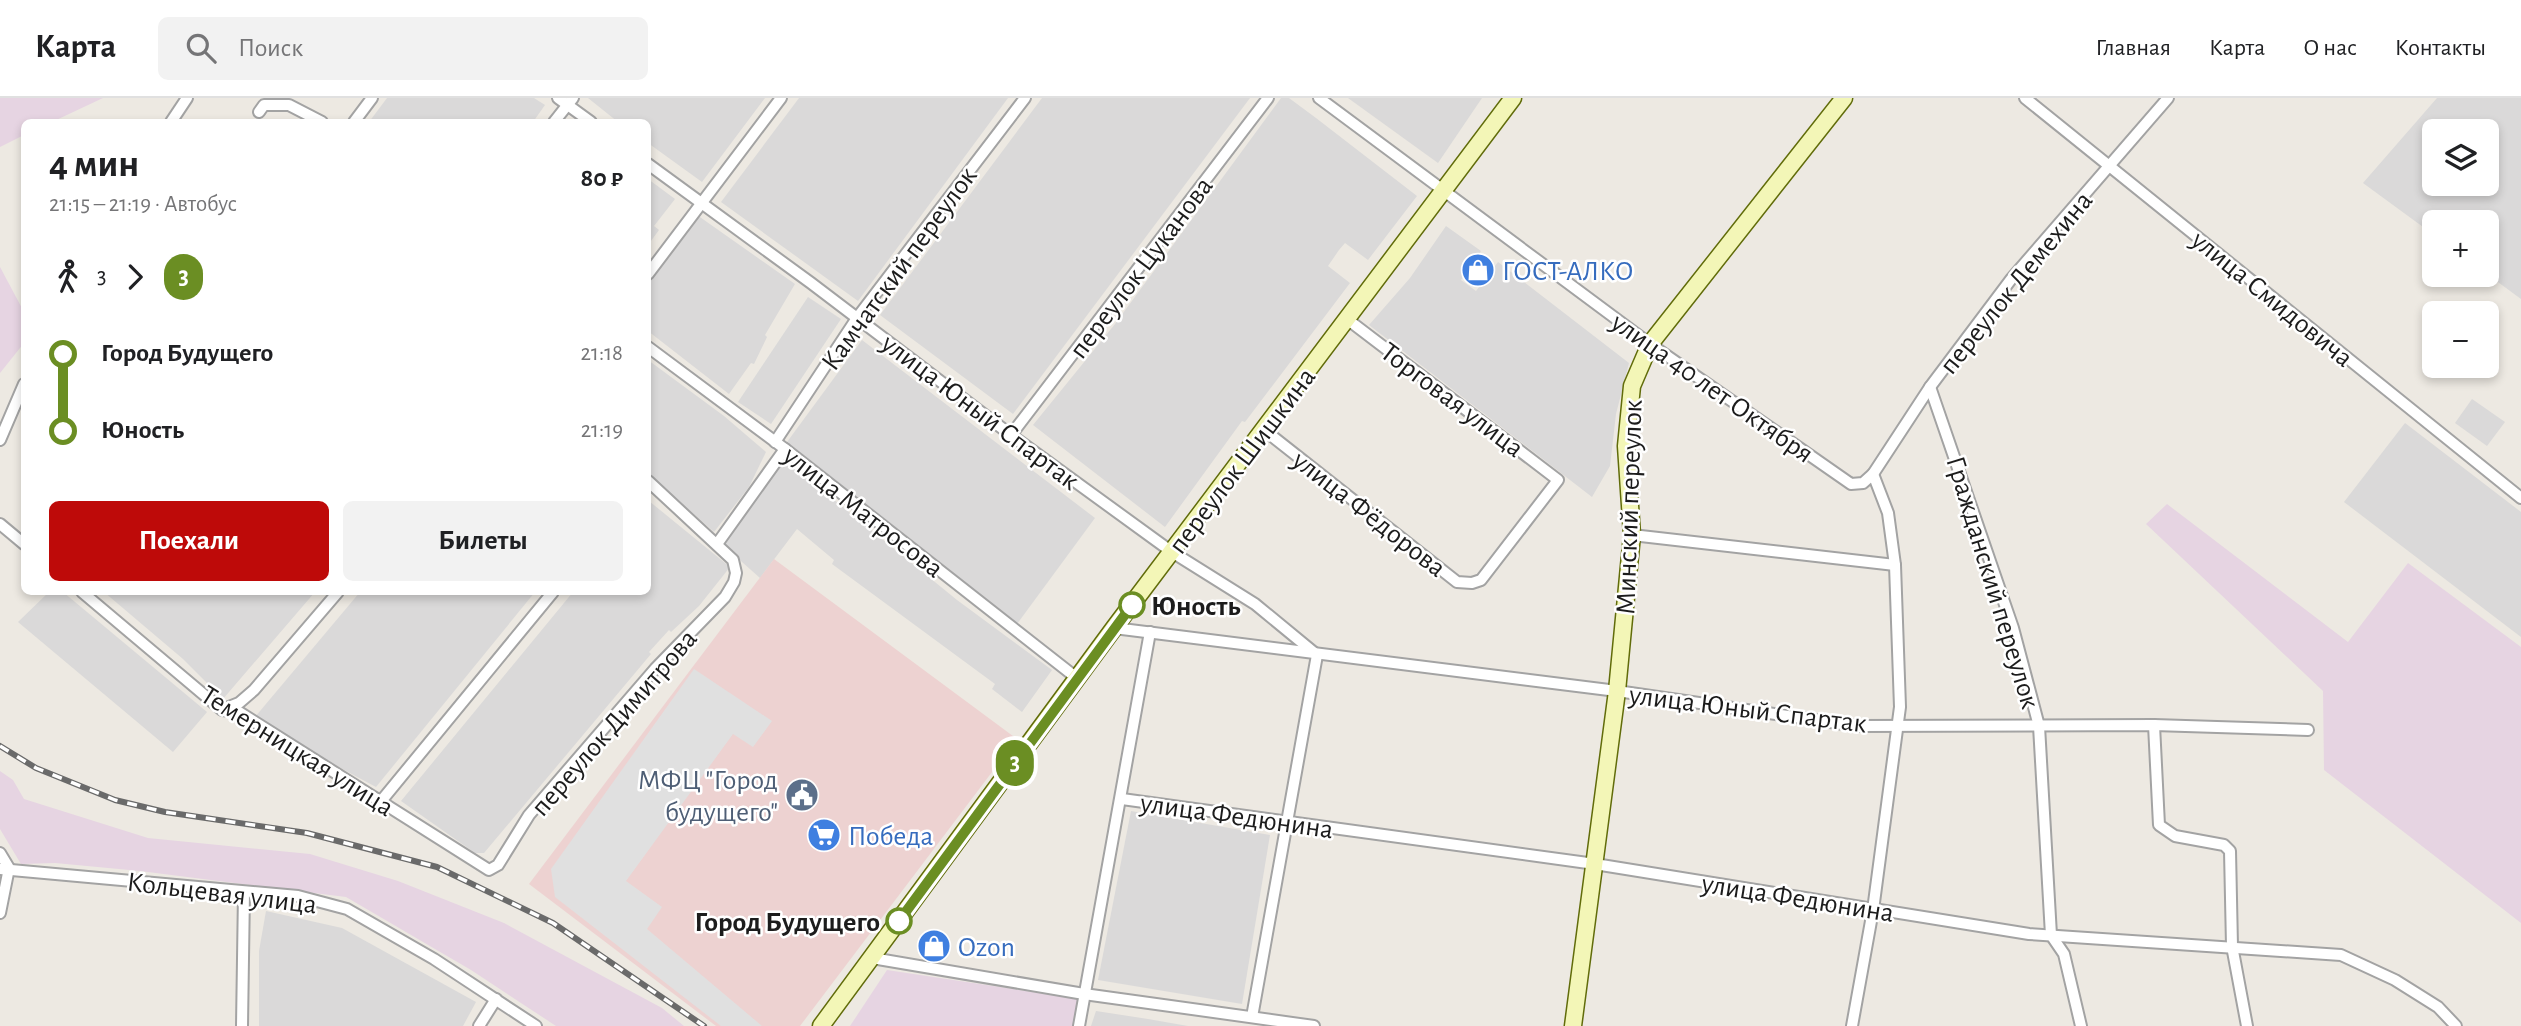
<!DOCTYPE html>
<html lang="ru">
<head>
<meta charset="utf-8">
<style>
	body { margin:0; font-family:"Alegreya Sans",sans-serif; background:#f2f2f2; color:#202124; height:100vh; display:flex; flex-direction:column; font-size:26px; white-space:nowrap }
	* { box-sizing:border-box; margin:0 }
	p { font-size:23px; color:#757577 }
	.icon { flex:none; width:38px; height:38px; fill:none; stroke:currentColor; stroke-width:2; stroke-linecap:round; stroke-linejoin:round }
	.map { position:relative; flex:1; overflow:hidden }
	.panel { position:absolute; left:21px; top:21px; width:630px; height:476px; display:flex; flex-direction:column; background:#fff; border-radius:10px; box-shadow:0 4px 10px #0003 }
	.panel>* { flex:none }
	.badge { padding:0 14px; border-radius:23px; font-size:24px; line-height:46px }
	.buttons { position:absolute; left:2422px; top:21px; display:grid; gap:14px }
	.buttons a { display:grid; place-items:center; width:77px; height:77px; border-radius:10px; background:#fff; box-shadow:0 4px 10px #0003; font-size:35px }
	.map>.badge { position:absolute; translate:-50% -50%; box-shadow:0 0 0 4px #fff }
	.legs { display:flex; align-items:center; gap:10px; height:77px; padding:0 28px; font-size:23px }
	.legs p { margin-inline-start:auto }
	.head { display:flex; align-items:center; justify-content:space-between; height:119px; padding:0 28px }
	h1 { font-size:38px; font-weight:700; line-height:52px }
	.button { display:flex; gap:14px; margin-top:auto; padding:14px 28px }
	.button a { flex:1; height:80px; border-radius:10px; background:#be0a09; color:#fff; font-size:28px; font-weight:700; line-height:80px; text-align:center }
	.button a+a { background:#f2f2f2; color:#202124 }
	ul { padding:0 28px; list-style:none }
	li { display:flex; align-items:center; gap:24px; height:77px; font-size:26px }
	li i { display:grid; place-items:center; width:10px; height:100%; margin:0 9px; background:currentColor }
	li i::after { content:''; width:18px; height:18px; margin:-9px; border:5px solid; border-radius:50%; background:#fff }
	li p { margin-inline-start:auto }
	li:first-child i { background:linear-gradient(#0000 50%,currentColor 0) }
	li:last-child i { background:linear-gradient(currentColor 50%,#0000 0) }
	header { display:flex; align-items:center; gap:42px; box-sizing:border-box; height:98px; padding:0 35px; background:#fff; border-bottom:2px solid #e0e0e0 }
	header strong { font-size:33px }
	nav { display:flex; gap:38px; margin-inline-start:auto; font-size:24px }
	.search { width:490px; height:63px; background:#f2f2f2; display:flex; align-items:center; gap:18px; box-sizing:border-box; padding:0 24px; border-radius:10px; color:#757577; font-size:26px }
	.map>svg:first-child { display:block }
	.residential { fill:#dad9d9; fill-rule:evenodd }
	.commercial { fill:#edd2d1 }
	.industrial { fill:#e6d4e2 }
	.parking { fill:#e0e0e0 }
	.lines { fill:none; stroke-linecap:round; stroke-linejoin:round }
	.street-casing { stroke:#a3a3a3; stroke-width:14 }
	.secondary-casing { stroke:#616c0a; stroke-width:19 }
	.street { stroke:#fff; stroke-width:10 }
	.secondary { stroke:#f3f6b7; stroke-width:16 }
	.rail-casing { stroke:#6a6a6a; stroke-width:6 }
	.rail { stroke:#fff; stroke-width:3.5; stroke-dasharray:10; stroke-linecap:butt }
	.line-1-casing { stroke:#fff; stroke-width:16 }
	.line-1 { stroke:#6b8e23; stroke-width:10 }
	.stop-1-dot { fill:#fff; stroke:#6b8e23; stroke-width:3.5 }
	.labels { text-anchor:middle; stroke-width:5; stroke-linejoin:round; paint-order:stroke }
	.street-label { font-size:28px; fill:#1c1c1c; stroke:#fff }
	.shop-label { font-size:28px; fill:#366cbe; stroke:#fff; text-anchor:start }
	.stop-label { font-size:28px; font-weight:bold; fill:#1c1c1c; stroke:#fff; text-anchor:start }
	.service-label { font-size:28px; fill:#4e5e75; stroke:#fff; text-anchor:end }
</style>
</head>
<body>
<header>
<strong>Карта</strong>
<div class="search"><svg class="icon" aria-label="search" viewBox="0 0 24 24"><circle cx="10" cy="10" r="6"/><path d="M15 15l6 6"/></svg>Поиск</div>
<nav><a>Главная</a><a>Карта</a><a>О нас</a><a>Контакты</a></nav>
</header>
<div class="map">
<svg width="2521" height="928" viewBox="0 0 2521 928">
	<rect width="100%" height="100%" fill="#ede9e2"/>
	<g class="residential">
		<path d="M387,0H534L545,7L533,24H369Z"/>
		<path d="M588,0H765L702,84L648,45V24H618Z"/>
		<path d="M799,0H1008L858,203L721,104Z"/>
		<path d="M1042,0H1250L1013,316L880,217Z"/>
		<path d="M1281,0H1289L1316,20L1417,98L1368,162L1345,145L1339,152L1328,168L1350,185L1245,324L1242,323L1165,429L1033,327L1115,226Z"/>
		<path d="M1348,0H1482L1438,65Z"/>
		<path d="M2437,0H2521V201L2487,176V124H2434V137L2363,85ZM2434,33H2487V86H2434Z"/>
		<path d="M648,81L675,101L654,128L659,132L648,147Z"/>
		<path d="M697,117L795,186L765,237L767,239L754,266L751,265L729,296L648,233V186Z"/>
		<path d="M1446,128L1481,153L1461,182L1476,193L1498,164L1629,265L1616,316L1610,368L1592,399L1369,227L1410,180Z"/>
		<path d="M808,199L841,221L771,326L738,304Z"/>
		<path d="M862,242L1095,420L1017,526L787,344Z"/>
		<path d="M648,262L724,318L766,354L749,389L714,434L648,376Z"/>
		<path d="M2472,301L2505,324L2487,348L2455,325Z"/>
		<path d="M2405,325L2521,414V539L2344,404Z"/>
		<path d="M784,361L957,502L1052,572L1022,614L992,591L995,586L832,466L834,462L797,431L760,480L742,464L723,443Z"/>
		<path d="M649,403L730,469L699,508L671,534L669,532L649,554L651,556L484,755H475L401,703L573,494H648Z"/>
		<path d="M49,494H63L207,614L173,654L18,524Z"/>
		<path d="M104,494H315L223,601L183,561Z"/>
		<path d="M360,494H535L376,689L320,659L255,619Z"/>
		<path d="M1131,713L1270,737L1242,906L1098,882Z"/>
		<path d="M266,813L342,830L476,904L463,928H259V853Z"/>
		<path d="M1096,913L1148,921L1188,928H1091Z"/>
	</g>
	<path class="commercial" d="M774,461L1017,641L800,928H716L529,786Z"/>
	<g class="industrial">
		<path d="M0,0H103L52,24H24V37L0,49Z"/>
		<path d="M0,169L24,214V245L0,275Z"/>
		<path d="M2167,406L2348,544L2408,465L2521,549V825L2324,672L2323,593L2146,426Z"/>
		<path d="M0,673L13,682L24,701L148,740L310,756L398,783L504,825L662,910L684,928H556L471,872L346,799L140,773L55,765L21,766L0,731Z"/>
		<path d="M887,872L1080,901L1075,928H850Z"/>
	</g>
	<path class="parking" d="M694,571L772,623L753,649L733,636L626,783L662,809L647,831L762,928H721L555,799L551,771Z"/>
	<g class="lines">
		<defs>
			<g id="street">
				<path d="M558,0L591,24"/>
				<path d="M1319,0L1650,246L1851,386L1863,385L1873,376L1888,415L1895,467L1900,609L1873,812L1852,928"/>
				<path d="M2025,0L2521,400"/>
				<path d="M259,14L264,7H289L322,24"/>
				<path d="M171,24L187,0"/>
				<path d="M354,24L372,0"/>
				<path d="M554,24L573,0"/>
				<path d="M648,66L811,185L1011,337L1172,454L1255,506L1317,557L1252,919"/>
				<path d="M648,176L781,0"/>
				<path d="M648,249L785,351L1078,581"/>
				<path d="M1930,289L2013,530L2039,628L2051,837L2064,856L2081,928"/>
				<path d="M1263,331L1457,484L1472,485L1481,482L1558,382L1347,221"/>
				<path d="M1011,337L1268,0"/>
				<path d="M0,342L24,286"/>
				<path d="M775,344L857,220L1025,0"/>
				<path d="M1873,376L1930,289L2012,180L2168,0"/>
				<path d="M0,426L24,446"/>
				<path d="M1632,437L1895,467"/>
				<path d="M717,446L785,351"/>
				<path d="M82,494L222,612L239,614L489,772L498,767L529,717L655,571L725,499L734,484L736,475L733,462L648,383"/>
				<path d="M1114,530L1617,593L1857,628L2154,627L2308,632"/>
				<path d="M224,611L239,605L254,592L338,494"/>
				<path d="M2154,627L2159,727L2175,738L2224,747L2230,753L2232,848L2247,928"/>
				<path d="M1122,701L1595,766L2029,836L2341,857L2395,882L2438,909L2456,928"/>
				<path d="M382,702L553,494"/>
				<path d="M0,755L9,770L0,815"/>
				<path d="M0,771L298,798L347,811L434,861L536,928"/>
				<path d="M872,860L1084,896L1314,928"/>
				<path d="M242,928L244,794"/>
				<path d="M479,928L496,901"/>
				<path d="M1079,928L1150,534"/>
			</g>
			<g id="secondary">
				<path d="M821,928L1114,530L1513,0"/>
				<path d="M1573,928L1617,593L1632,437L1626,348L1632,288L1650,246L1844,0"/>
			</g>
		</defs>
		<use href="#street" class="street-casing"/>
		<use href="#secondary" class="secondary-casing"/>
		<use href="#street" class="street"/>
		<use href="#secondary" class="secondary"/>
		<defs>
			<path id="rail" d="M0,648L36,670L115,702L165,714L307,735L437,769L553,825L704,928"/>
		</defs>
		<use href="#rail" class="rail-casing"/>
		<use href="#rail" class="rail"/>
	</g>
	<g class="lines">
		<defs>
			<path id="line-1" d="M899,823L1132,507"/>
		</defs>
		<use href="#line-1" class="line-1-casing"/>
		<use href="#line-1" class="line-1"/>
	</g>
	<defs>
		<symbol id="shop-disc" viewBox="-11 -11 22 22"><circle r="9.5" fill="#3f7fe0" stroke="#fff"/><path d="M-5-2.5h2.3a2.7 3.5 0 0 1 5.4 0H5L5.5 6h-11ZM-1.5-2.5h3a1.5 2.3 0 0 0-3 0Z" fill="#fff"/></symbol>
		<symbol id="civic-disc" viewBox="-11 -11 22 22"><circle r="9.5" fill="#5c6f8a" stroke="#fff"/><path d="M-.6-6.5H3V-4.5H.6V-3L4-1V1h2V6H-6V1h2V-1L-.6-3ZM-1.2 2.5V6h2.4V2.5Z" fill="#fff"/></symbol>
		<symbol id="supermarket-disc" viewBox="-11 -11 22 22"><circle r="9.5" fill="#3f7fe0" stroke="#fff"/><path d="M-6-5.5h2.5l.6 2H6L4.5 2H-2.5L-4.4-4H-6ZM-1.5 3.2a1.3 1.3 0 1 0 .1 0ZM3 3.2a1.3 1.3 0 1 0 .1 0Z" fill="#fff"/></symbol>
	</defs>
	<g fill-rule="evenodd">
		<use href="#shop-disc" x="1459" y="153" width="38" height="38"/>
		<use href="#civic-disc" x="783" y="678" width="38" height="38"/>
		<use href="#supermarket-disc" x="805" y="718" width="38" height="38"/>
		<use href="#shop-disc" x="915" y="829" width="38" height="38"/>
	</g>
	<g class="stop-1-dot">
		<circle cx="1132" cy="507" r="12"/>
		<circle cx="899" cy="823" r="12"/>
	</g>
	<g class="labels">
		<g class="street-label">
			<text transform="translate(1140 169) rotate(-53)" y="10">переулок Цуканова</text>
			<text transform="translate(898 170) rotate(-54)" y="10">Камчатский переулок</text>
			<text transform="translate(2015 184) rotate(-51)" y="10">переулок Демехина</text>
			<text transform="translate(2273 200) rotate(39)" y="10">улица Смидовича</text>
			<text transform="translate(1713 289) rotate(35)" y="10">улица 40 лет Октября</text>
			<text transform="translate(1453 301) rotate(37)" y="10">Торговая улица</text>
			<text transform="translate(981 313) rotate(37)" y="10">улица Юный Спартак</text>
			<text transform="translate(1241 362) rotate(-53)" y="10">переулок Шишкина</text>
			<text transform="translate(1628 409) rotate(-88)" y="10">Минский переулок</text>
			<text transform="translate(864 413) rotate(38)" y="10">улица Матросова</text>
			<text transform="translate(1370 415) rotate(38)" y="10">улица Фёдорова</text>
			<text transform="translate(1994 484) rotate(73)" y="10">Гражданский переулок</text>
			<text transform="translate(1748 610) rotate(7)" y="10">улица Юный Спартак</text>
			<text transform="translate(613 624) rotate(-49)" y="10">переулок Димитрова</text>
			<text transform="translate(298 652) rotate(32)" y="10">Темерницкая улица</text>
			<text transform="translate(1237 717) rotate(8)" y="10">улица Федюнина</text>
			<text transform="translate(222 794) rotate(7)" y="10">Кольцевая улица</text>
			<text transform="translate(1798 799) rotate(9)" y="10">улица Федюнина</text>
		</g>
		<g class="shop-label">
			<text x="1502" y="182">ГОСТ-АЛКО</text>
			<text x="848" y="747">Победа</text>
			<text x="958" y="858">Ozon</text>
		</g>
		<g class="stop-label">
			<text x="1151" y="517">Юность</text>
			<text x="880" y="833" text-anchor="end">Город Будущего</text>
		</g>
		<g class="service-label">
			<text x="778" y="691">МФЦ "Город<tspan x="778" dy="32">будущего"</tspan></text>
		</g>
	</g>
</svg>
<div class="buttons">
<a><svg class="icon" aria-label="layers" viewBox="0 0 24 24"><path d="M12 4l9 5-9 5-9-5zM3 14l9 5 9-5"/></svg></a>
<a>+</a>
<a>−</a>
</div>
<b class="badge" style="left:1015px;top:665px;background:#6b8e23;color:#fff">3</b>
<section class="panel">
<div class="head"><div><h1>4 мин</h1><p>21:15 – 21:19 · Автобус</p></div><b>80 ₽</b></div>
<div class="legs"><svg class="icon" aria-label="walk" viewBox="0 0 24 24"><circle cx="13" cy="4" r="2"/><path d="M13 8l-2 6 4 7M11 14l-3 7M7 12l3-4h3l4 4"/></svg>3<svg class="icon" aria-label="forward" viewBox="0 0 24 24"><path d="M9 5l7 7-7 7"/></svg><b class="badge" style="background:#6b8e23;color:#fff">3</b></div>
<ul>
<li><i style="color:#6b8e23"></i><b>Город Будущего</b><p>21:18</p></li>
<li><i style="color:#6b8e23"></i><b>Юность</b><p>21:19</p></li>
</ul>
<div class="button"><a>Поехали</a><a>Билеты</a></div>
</section>
</div>
</body>
</html>
